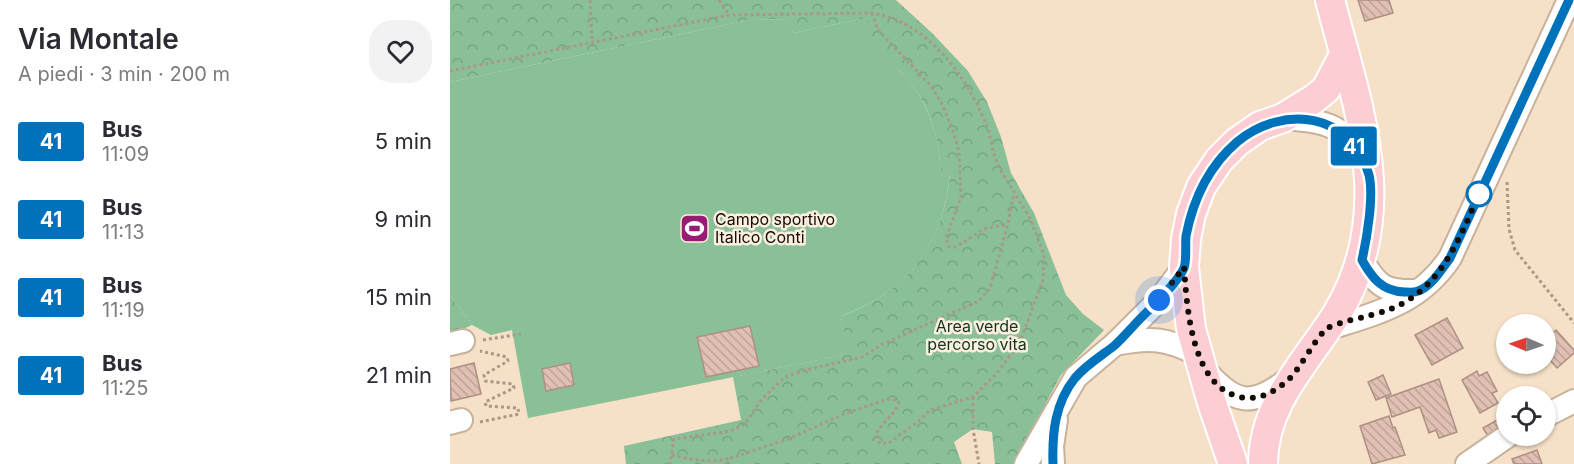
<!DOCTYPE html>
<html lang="it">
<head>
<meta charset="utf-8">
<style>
	body { margin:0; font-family:Inter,sans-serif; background:#f2f2f3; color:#2b2b33; height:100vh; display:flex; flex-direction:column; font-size:22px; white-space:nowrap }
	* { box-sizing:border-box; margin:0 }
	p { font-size:20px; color:#7c7c81 }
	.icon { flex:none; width:33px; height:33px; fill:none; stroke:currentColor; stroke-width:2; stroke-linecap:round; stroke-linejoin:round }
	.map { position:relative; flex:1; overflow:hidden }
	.drawer { display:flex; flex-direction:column; background:#fff; width:450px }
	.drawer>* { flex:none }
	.badge { padding:0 12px; border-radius:4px; font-size:21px; line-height:39px }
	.needle { width:39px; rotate:272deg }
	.fabs { position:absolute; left:1046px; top:314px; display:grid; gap:12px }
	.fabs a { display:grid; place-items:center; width:60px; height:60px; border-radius:50%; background:#fff; box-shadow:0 2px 4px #0004; font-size:30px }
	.you { position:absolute; width:30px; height:30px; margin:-15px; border:4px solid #fff; border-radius:50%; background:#1a73e8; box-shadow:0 0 0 9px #1a73e833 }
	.map>.badge { position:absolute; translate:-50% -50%; box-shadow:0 0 0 3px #fff }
	.round { display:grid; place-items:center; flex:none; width:63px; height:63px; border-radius:24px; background:#f2f2f3 }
	.headline { display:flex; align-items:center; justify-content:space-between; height:102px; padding:0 18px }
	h1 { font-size:28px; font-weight:600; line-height:45px }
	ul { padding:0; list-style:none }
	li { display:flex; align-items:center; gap:18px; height:78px; padding:0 18px }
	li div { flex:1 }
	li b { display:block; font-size:22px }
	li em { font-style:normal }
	li .badge { min-width:66px; font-weight:700; text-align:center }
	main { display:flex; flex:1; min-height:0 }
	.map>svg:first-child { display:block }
	.green { fill:#8ac098 }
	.park { fill:url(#park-crowns) }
	.building { fill:url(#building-back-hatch); stroke:#ad8f83; stroke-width:1.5 }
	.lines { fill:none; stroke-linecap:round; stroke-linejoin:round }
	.minor-casing { stroke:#c8b29b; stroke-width:26 }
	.major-casing { stroke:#fff; stroke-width:32 }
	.path { stroke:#a99885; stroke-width:3; stroke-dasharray:3 3; stroke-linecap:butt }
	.minor { stroke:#fff; stroke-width:22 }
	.major { stroke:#fcced4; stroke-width:28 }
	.line-casing { stroke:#fff; stroke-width:14 }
	.line { stroke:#0072bc; stroke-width:9 }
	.walk { stroke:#130c05; stroke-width:6; stroke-dasharray:0 10.8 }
	.stop-dot { fill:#fff; stroke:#0072bc; stroke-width:3 }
	.labels { text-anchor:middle; stroke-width:5; stroke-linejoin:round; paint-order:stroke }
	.poi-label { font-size:16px; fill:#130c05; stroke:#fcefe0; text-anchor:start }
	.park-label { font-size:16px; fill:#10351d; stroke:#fcefe0 }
</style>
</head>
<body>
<main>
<section class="drawer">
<div class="headline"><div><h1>Via Montale</h1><p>A piedi · 3 min · 200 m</p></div><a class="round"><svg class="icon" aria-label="heart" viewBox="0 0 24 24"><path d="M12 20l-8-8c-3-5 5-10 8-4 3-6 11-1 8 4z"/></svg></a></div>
<ul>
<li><span class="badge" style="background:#0072bc;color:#fff">41</span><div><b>Bus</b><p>11:09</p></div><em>5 min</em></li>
<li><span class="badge" style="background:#0072bc;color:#fff">41</span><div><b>Bus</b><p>11:13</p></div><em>9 min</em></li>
<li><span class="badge" style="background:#0072bc;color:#fff">41</span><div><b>Bus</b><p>11:19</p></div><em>15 min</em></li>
<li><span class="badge" style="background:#0072bc;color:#fff">41</span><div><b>Bus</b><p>11:25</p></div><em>21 min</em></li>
</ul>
</section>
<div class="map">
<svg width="1124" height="464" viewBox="0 0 1124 464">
	<defs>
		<pattern id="park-crowns" width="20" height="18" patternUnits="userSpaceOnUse" patternTransform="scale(1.5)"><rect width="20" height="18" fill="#8ac098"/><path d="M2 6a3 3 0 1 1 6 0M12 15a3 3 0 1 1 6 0" fill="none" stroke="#76a482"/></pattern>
		<pattern id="building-back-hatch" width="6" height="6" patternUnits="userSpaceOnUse" patternTransform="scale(1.5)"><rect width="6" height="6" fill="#e0c0b3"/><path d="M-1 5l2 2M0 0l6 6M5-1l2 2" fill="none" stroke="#bfa498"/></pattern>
	</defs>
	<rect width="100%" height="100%" fill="#f6e0c7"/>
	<path class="green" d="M416,18C424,32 431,50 441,63C446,68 453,73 458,79C480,107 489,137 491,173H500C493,245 459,291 391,316L399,354L78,418L62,330L41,335L22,325L0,295V82L299,20L340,19L343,33Z"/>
	<g class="park">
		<path d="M0,0H446L482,33L518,71L537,102L551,137L561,173L584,213L616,295L633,314L654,330L611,375L597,401L586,437L563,464H545L542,432L523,429L504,442L512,464H176L174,446L291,420L283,377L398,354L391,316C458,292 493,244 500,174L491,173C489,135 478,98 450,71C443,65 425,53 422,46C419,37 419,27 416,18L343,33L339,19L299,20L0,82Z"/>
		<path d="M0,295L22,325L0,335Z"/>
	</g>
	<g class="building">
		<path d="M908,0H939L943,13L915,21Z"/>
		<path d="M997,318L1013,348L982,365L965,335Z"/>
		<path d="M300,326L309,366L256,377L247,337Z"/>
		<path d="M1106,330L1124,350V353L1107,368L1099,359L1095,362V340Z"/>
		<path d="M24,363L31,394L1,401L0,369Z"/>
		<path d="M120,363L124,385L96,391L92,369Z"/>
		<path d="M1027,371L1029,376L1037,372L1047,391L1042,393L1048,403L1030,413L1012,380Z"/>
		<path d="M933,375L941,394L926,400L918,382Z"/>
		<path d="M989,379L1007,432L989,438L986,430L979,433L970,407L942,417L936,398Z"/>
		<path d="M1056,415V426L1038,436L1033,428Z"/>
		<path d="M939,416L943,428L945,427L955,455L922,464L910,426Z"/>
		<path d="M1087,450L1092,464H1064L1062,459Z"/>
	</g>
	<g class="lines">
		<defs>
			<g id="minor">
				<path d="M833,118C878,122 894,123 915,166"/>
				<path d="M912,260C928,288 936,292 968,291"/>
				<path d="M877,329C927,313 969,304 1000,258L1119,0"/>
				<path d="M0,344L13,341"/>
				<path d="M665,344C700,337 717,338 749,355"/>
				<path d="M754,369C785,405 802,408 840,378"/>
				<path d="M1095,416L1124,401"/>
				<path d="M0,423L11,420"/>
				<path d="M576,464L626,377L665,344L709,300L734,267"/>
				<path d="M603,464L602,446L606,420"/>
				<path d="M1017,464L1059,435"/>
			</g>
			<g id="major">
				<path d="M783,464L762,403L741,329L734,267L736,239L741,214L751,187L769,160L787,142L810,126L833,118L864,99L876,89L894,55"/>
				<path d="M813,464C813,402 858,361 888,312C949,209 907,105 880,0"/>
			</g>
		</defs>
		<use href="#minor" class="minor-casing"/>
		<use href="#major" class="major-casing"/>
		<g class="path">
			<path d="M140,0L142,43"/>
			<path d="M269,0L279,15"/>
			<path d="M422,13L428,30L481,86L492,104L502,128L509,151L511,197L496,238L499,247H506L534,229L558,224"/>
			<path d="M0,71L279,15L422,13C479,22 518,78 538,129C541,139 542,150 546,160C550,171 558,182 564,192L558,224L540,288L529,301L433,344L412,357L356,370L335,377L312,399L295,424L281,431L224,439L220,464"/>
			<path d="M1057,182L1059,229L1065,250L1124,323"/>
			<path d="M33,340L71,334"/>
			<path d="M523,397V429L529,464"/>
			<path d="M30,422L69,414L68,408L36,406L35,402L64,388L63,384L35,381L34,375L58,361L57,357L30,351"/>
			<path d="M222,455C238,459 262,464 279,458"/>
			<path d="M277,464L281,458L338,439L394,414L438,399L445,400L449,402C445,415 432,422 426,434L430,444L440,442L469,421L480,410L523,397L547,373L570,342L593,280L594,255L580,218L565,194"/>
		</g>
		<use href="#minor" class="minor"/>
		<use href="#major" class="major"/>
	</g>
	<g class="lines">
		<defs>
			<path id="line" d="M603,464C602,433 605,403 625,378C636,365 651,356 664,346C676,335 687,321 699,310C710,298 727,283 734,268C737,259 735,246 736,236C743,200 759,166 787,142C833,104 902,112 919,175C924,196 917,238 912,260C922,278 932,291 954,292C957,292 964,293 968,291C981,287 992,269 1000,258L1119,0"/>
		</defs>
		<use href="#line" class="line-casing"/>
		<use href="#line" class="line"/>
		<path class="walk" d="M709,300L734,267C737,307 741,386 790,397C809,401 825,392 839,379C851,368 866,336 878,328C887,322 922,316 935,311C989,293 1008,242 1029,194"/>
	</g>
	<defs>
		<symbol id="stadium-square" viewBox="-11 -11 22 22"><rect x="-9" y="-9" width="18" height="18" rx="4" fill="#981b74" stroke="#fcefe0"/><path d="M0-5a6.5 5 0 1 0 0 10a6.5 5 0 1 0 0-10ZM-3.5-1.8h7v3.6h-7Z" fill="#fff"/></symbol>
	</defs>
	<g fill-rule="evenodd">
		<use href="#stadium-square" x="228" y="212" width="33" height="33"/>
	</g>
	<circle class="stop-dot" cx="1029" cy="194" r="12"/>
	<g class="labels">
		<g class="poi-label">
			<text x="265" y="225">Campo sportivo<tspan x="265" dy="18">Italico Conti</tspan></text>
		</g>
		<g class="park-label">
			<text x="527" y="332">Area verde<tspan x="527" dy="18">percorso vita</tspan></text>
		</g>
	</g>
</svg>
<div class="fabs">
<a><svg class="needle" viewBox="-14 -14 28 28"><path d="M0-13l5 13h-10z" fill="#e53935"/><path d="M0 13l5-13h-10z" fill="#7c7c81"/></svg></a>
<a><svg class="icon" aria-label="locate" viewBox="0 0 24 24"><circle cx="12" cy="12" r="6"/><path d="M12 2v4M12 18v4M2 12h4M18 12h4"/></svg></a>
</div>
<div class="you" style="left:709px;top:300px"></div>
<b class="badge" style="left:904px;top:146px;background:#0072bc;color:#fff">41</b>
</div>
</main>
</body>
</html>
